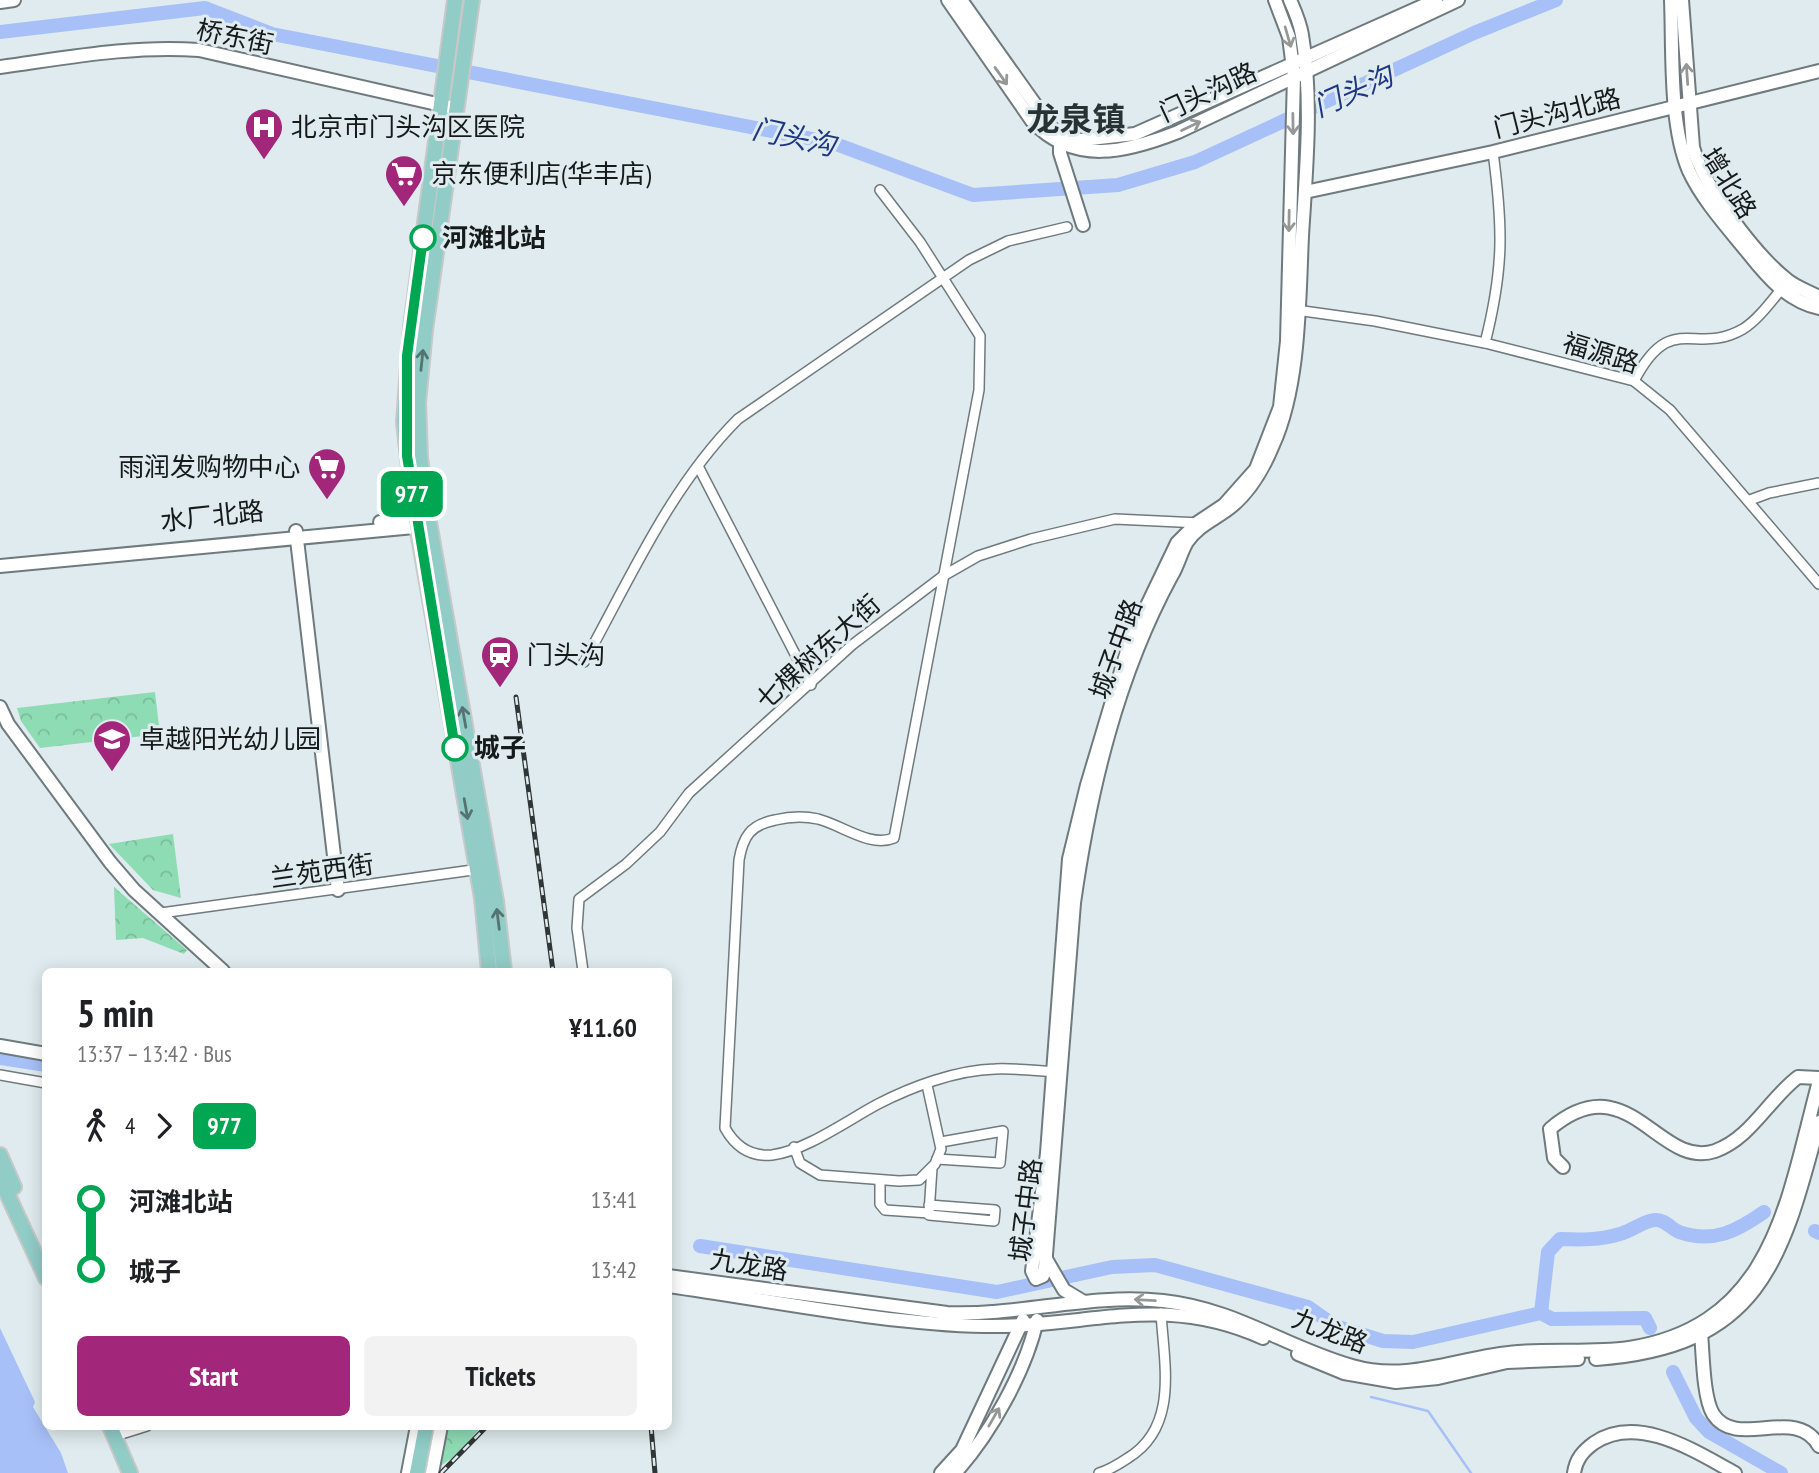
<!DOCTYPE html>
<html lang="en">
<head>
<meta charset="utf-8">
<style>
	body { margin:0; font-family:"PT Sans Narrow","Noto Sans SC",sans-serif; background:#f2f2f2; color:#202124; height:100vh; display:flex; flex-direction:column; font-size:26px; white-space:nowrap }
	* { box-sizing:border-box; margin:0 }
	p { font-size:23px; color:#757577 }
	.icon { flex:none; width:38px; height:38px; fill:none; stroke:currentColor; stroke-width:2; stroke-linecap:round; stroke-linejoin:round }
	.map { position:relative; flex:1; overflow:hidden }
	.side { position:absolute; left:42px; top:968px; width:630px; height:462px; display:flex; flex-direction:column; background:#fff; border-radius:10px; box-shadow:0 4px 18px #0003 }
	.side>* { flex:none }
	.badge { padding:0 14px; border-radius:10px; font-size:24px; line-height:46px }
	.map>.badge { position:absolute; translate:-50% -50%; box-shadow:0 0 0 4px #fff }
	.legs { display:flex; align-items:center; gap:10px; height:77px; padding:0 35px; font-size:23px }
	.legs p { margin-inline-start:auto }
	.overview { display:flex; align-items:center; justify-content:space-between; height:119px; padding:0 35px }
	h1 { font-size:38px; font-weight:700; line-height:52px }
	.button { display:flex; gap:14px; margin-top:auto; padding:14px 35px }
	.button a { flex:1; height:80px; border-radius:10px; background:#a2267a; color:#fff; font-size:28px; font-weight:700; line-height:80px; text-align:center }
	.button a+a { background:#f2f2f2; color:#202124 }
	ul { padding:0 35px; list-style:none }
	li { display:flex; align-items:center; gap:24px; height:70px; font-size:26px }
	li i { display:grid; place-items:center; width:10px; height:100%; margin:0 9px; background:currentColor }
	li i::after { content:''; width:18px; height:18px; margin:-9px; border:5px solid; border-radius:50%; background:#fff }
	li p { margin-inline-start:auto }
	li:first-child i { background:linear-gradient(#0000 50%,currentColor 0) }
	li:last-child i { background:linear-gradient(currentColor 50%,#0000 0) }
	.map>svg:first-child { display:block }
	.park { fill:url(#park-crowns) }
	.water { fill:#a7c0f7 }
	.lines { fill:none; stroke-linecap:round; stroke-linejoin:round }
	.stream { stroke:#a7c0f7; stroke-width:2.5 }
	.river { stroke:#a7c0f7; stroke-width:14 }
	.street-casing { stroke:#6f7a7d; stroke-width:12 }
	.secondary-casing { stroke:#6f7a7d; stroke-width:16 }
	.primary-casing { stroke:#c7c8c8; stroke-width:18 }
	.street { stroke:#fff; stroke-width:9 }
	.secondary { stroke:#fff; stroke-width:12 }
	.primary { stroke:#91ccc7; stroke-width:14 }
	.rail-casing { stroke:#303536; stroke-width:5 }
	.rail { stroke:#dfebee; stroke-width:2.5; stroke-dasharray:8; stroke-linecap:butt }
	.oneway { stroke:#969898 }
	.oneway2 { stroke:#547371 }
	.line-1-casing { stroke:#fff; stroke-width:16 }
	.line-1 { stroke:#00a651; stroke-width:10 }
	.stop-1-dot { fill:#fff; stroke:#00a651; stroke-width:3.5 }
	.labels { text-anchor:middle; stroke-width:6; stroke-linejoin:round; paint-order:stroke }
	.street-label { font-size:26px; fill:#161a1b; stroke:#dfebee }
	.poi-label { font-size:26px; fill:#161a1b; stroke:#dfebee; text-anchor:start }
	.stop-label { font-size:26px; font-weight:bold; fill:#161a1b; stroke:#dfebee; text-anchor:start }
	.water-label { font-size:28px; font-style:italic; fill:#1d3783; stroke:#dfebee }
	.district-label { font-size:33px; font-weight:bold; fill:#283234; stroke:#dfebee }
</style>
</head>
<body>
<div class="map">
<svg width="1819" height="1473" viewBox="0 0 1819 1473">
	<defs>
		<pattern id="park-crowns" width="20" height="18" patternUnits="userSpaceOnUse" patternTransform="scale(1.75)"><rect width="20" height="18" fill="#8edcb4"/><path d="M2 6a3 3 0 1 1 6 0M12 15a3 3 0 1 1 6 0" fill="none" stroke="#7abc9a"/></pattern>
	</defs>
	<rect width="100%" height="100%" fill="#dfebee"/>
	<g class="park">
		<path d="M155,692L160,734L40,748L21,721L17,708Z"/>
		<path d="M173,834L181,898L153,890L109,844Z"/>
		<path d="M114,887L187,950L184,954L143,938L116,940Z"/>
		<path d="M445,1426H482L455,1456L436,1469Z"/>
	</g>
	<path class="water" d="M0,1328L35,1402L33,1407L61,1453L68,1473H0Z"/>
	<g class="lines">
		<g class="stream">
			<path d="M1361,1334L1362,1348"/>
			<path d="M1371,1397L1428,1411L1471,1473"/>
		</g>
		<g class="river">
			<path d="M0,32L205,8L272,34L833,143L973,195L1118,185L1195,162L1474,33L1556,0"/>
			<path d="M0,1058L46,1065"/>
			<path d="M1815,1231L1819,1233"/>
			<path d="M700,1246L997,1292L1112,1267L1155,1265L1308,1307L1335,1326L1383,1341L1413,1342L1541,1313L1552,1319L1645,1318L1650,1328"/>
			<path d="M1541,1313L1548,1252L1560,1239C1581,1240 1600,1240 1620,1234C1632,1231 1643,1221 1655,1220C1665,1219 1671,1229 1679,1232C1713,1244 1737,1231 1764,1212"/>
			<path d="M1673,1372L1696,1418L1709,1432L1781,1473"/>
		</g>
		<defs>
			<g id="street">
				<path d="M880,190L920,242L980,336L979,390L894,838C870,848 842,825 818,819C804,816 788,817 775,820C750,825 743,837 739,860L725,1128C735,1146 750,1157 772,1155C805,1151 848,1120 878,1104C911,1087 956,1070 995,1069C1015,1068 1037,1071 1058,1072"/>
				<path d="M1296,310L1375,321L1485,343L1634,381L1670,410L1819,584"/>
				<path d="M1485,343C1504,268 1503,228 1493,152"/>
				<path d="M1634,381C1672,309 1694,357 1743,329C1759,319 1772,300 1784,286"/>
				<path d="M698,466L811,685"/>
				<path d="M1750,500L1769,493L1819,483"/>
				<path d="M584,662C630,579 670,487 738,419L969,260L1008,241L1067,227"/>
				<path d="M161,913L480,869"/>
				<path d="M583,971L577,928L579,899L626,864L660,832L689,793L852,645L943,576L978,556L1031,539L1115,519L1200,523"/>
				<path d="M0,1075L46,1083"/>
				<path d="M794,1147L800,1163L820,1175L899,1181L919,1180L935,1164L941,1149L927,1085"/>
				<path d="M937,1159L1000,1163L1003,1131L941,1142"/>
				<path d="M880,1180V1204L885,1210L929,1213"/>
				<path d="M929,1205L995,1210L994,1221L929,1215V1213L932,1168"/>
				<path d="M115,1436L147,1426"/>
				<path d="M1099,1473C1110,1470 1119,1464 1128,1458C1179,1427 1164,1364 1161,1313"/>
			</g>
			<g id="secondary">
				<path d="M948,0L1032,121C1074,166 1127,152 1178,132L1458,0"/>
				<path d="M961,0L1054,131L1066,138L1081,140L1135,134L1436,0"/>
				<path d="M1275,0L1289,37L1294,76L1287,341L1280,407L1256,469L1224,505L1197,523L1177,543L1130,641L1087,785L1069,859L1047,1153L1032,1271L1036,1279L1043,1276L1045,1267L1074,903C1090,790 1117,676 1172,575C1178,565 1181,552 1187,542C1198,525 1218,518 1232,506C1251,490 1264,467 1273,445C1300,385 1299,301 1302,236C1306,170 1313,101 1302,35C1300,23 1295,11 1290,0"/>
				<path d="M1671,0C1673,50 1669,125 1689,171C1703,201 1728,228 1749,254C1768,278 1788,301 1819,308"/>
				<path d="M1682,0L1693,147C1704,187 1754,253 1786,279C1795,287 1808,291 1819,297"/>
				<path d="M0,2L14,0"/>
				<path d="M0,67C66,58 132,45 199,50L450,107"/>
				<path d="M1060,139V153L1083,225"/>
				<path d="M1305,192L1493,152L1819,71"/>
				<path d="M380,522L425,518"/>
				<path d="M296,531L338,890"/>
				<path d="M0,566L425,526"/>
				<path d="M0,707L8,724L110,862L134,890L223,971"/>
				<path d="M0,1046L46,1054"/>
				<path d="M1563,1167L1554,1158L1550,1129C1629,1062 1658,1170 1715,1151C1751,1138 1768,1100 1798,1077L1819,1078"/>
				<path d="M1046,1259L1064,1290L1084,1302"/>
				<path d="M668,1276L947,1313C1020,1316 1090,1293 1163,1301C1236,1309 1285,1347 1352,1366C1410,1383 1460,1356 1518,1352C1555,1349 1592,1353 1629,1348C1775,1325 1787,1199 1819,1081"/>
				<path d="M668,1286C770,1300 884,1324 985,1326C1089,1328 1160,1292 1263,1338"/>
				<path d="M1701,1333C1703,1354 1703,1397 1713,1414C1737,1451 1796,1404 1819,1446"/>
				<path d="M1298,1354L1344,1373L1396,1382L1438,1378L1507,1362L1578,1359"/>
				<path d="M1596,1359C1761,1347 1782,1261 1819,1122"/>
				<path d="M408,1473L417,1426"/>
				<path d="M432,1473L441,1426"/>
				<path d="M941,1473L962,1450L1023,1320"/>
				<path d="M955,1473C990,1435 1026,1370 1037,1320"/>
				<path d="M1574,1473C1576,1459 1583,1451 1594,1443C1638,1413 1696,1452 1735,1473"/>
			</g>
			<g id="primary">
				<path d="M455,0L411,327L404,422L413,502L482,898L489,971"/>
				<path d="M472,0L425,330L418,403L420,457L426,505L496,901L504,971"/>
				<path d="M0,1155L14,1187"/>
				<path d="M0,1178L46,1278"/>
				<path d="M110,1426L130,1473"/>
				<path d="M417,1473L426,1426"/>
			</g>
		</defs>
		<use href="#street" class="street-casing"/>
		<use href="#secondary" class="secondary-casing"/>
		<use href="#primary" class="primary-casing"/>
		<use href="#street" class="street"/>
		<use href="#secondary" class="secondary"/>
		<use href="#primary" class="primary"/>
		<defs>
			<g id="rail">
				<path d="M516,697L553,971"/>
				<path d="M651,1426L655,1473"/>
				<path d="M441,1473L487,1426"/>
			</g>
		</defs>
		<use href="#rail" class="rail-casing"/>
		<use href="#rail" class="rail"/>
	</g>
	<defs><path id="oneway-shaft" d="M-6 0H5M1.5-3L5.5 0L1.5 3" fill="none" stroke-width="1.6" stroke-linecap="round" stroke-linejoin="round" transform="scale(1.75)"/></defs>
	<g class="oneway">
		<use href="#oneway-shaft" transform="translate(1288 37) rotate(74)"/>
		<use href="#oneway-shaft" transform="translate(1687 74) rotate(-94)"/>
		<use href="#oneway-shaft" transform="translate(1001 76) rotate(55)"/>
		<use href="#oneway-shaft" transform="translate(1293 124) rotate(89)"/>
		<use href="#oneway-shaft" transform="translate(1191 126) rotate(-26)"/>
		<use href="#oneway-shaft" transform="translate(1289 221) rotate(91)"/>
		<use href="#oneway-shaft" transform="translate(1145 1300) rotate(-177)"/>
		<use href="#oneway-shaft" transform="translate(994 1417) rotate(-60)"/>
	</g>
	<g class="oneway2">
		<use href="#oneway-shaft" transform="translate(422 360) rotate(-84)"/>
		<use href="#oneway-shaft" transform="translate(464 717) rotate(-100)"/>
		<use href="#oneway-shaft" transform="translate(466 809) rotate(80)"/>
		<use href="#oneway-shaft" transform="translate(498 919) rotate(-97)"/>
	</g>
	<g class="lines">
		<defs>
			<path id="line-1" d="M423,238L407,356V456L455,748"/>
		</defs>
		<use href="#line-1" class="line-1-casing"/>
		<use href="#line-1" class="line-1"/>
	</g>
	<defs>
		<symbol id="hospital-pin" viewBox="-11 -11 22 30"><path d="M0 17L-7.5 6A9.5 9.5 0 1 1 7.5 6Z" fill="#a2267a" stroke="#dfebee"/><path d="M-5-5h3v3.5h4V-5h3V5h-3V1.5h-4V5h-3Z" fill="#fff"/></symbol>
		<symbol id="supermarket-pin" viewBox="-11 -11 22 30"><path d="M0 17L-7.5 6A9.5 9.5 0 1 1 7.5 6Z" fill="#a2267a" stroke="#dfebee"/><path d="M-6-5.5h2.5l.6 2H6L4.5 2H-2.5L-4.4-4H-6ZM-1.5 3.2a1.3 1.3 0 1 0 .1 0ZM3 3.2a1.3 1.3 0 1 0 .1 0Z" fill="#fff"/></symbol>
		<symbol id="station-pin" viewBox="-11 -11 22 30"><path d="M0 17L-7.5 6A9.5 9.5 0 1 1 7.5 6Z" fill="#a2267a" stroke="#dfebee"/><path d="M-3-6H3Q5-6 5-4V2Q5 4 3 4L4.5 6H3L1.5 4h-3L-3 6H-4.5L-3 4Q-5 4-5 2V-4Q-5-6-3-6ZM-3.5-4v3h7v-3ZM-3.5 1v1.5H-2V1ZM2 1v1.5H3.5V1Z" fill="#fff"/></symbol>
		<symbol id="school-pin" viewBox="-11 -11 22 30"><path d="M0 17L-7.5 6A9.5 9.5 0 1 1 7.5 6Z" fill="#a2267a" stroke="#dfebee"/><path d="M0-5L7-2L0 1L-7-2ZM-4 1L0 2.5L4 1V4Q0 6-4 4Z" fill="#fff"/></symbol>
	</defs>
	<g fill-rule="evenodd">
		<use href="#hospital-pin" x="242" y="105" width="44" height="60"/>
		<use href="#supermarket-pin" x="382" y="152" width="44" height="60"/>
		<use href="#supermarket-pin" x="305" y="445" width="44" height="60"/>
		<use href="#station-pin" x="478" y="633" width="44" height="60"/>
		<use href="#school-pin" x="90" y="717" width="44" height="60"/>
	</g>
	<g class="stop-1-dot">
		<circle cx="423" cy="238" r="12"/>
		<circle cx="455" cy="748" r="12"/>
	</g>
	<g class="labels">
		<g class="street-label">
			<text transform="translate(235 37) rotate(12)" y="9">桥东街</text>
			<text transform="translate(1208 92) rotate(-25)" y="9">门头沟路</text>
			<text transform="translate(1557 113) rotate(-14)" y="9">门头沟北路</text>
			<text transform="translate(1729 183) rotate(58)" y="9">增北路</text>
			<text transform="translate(1601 353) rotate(17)" y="9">福源路</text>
			<text transform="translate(212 516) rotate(-6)" y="9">水厂北路</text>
			<text transform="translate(1116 649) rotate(-70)" y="9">城子中路</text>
			<text transform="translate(818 652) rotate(-42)" y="9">七棵树东大街</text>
			<text transform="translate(322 871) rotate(-8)" y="9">兰苑西街</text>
			<text transform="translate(1026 1210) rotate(-83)" y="9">城子中路</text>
			<text transform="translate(749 1265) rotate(9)" y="9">九龙路</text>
			<text transform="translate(1330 1331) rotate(21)" y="9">九龙路</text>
		</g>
		<g class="poi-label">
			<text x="291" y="136">北京市门头沟区医院</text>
			<text x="431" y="183">京东便利店(华丰店)</text>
			<text x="300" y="476" text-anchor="end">雨润发购物中心</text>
			<text x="527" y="664">门头沟</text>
			<text x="139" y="748">卓越阳光幼儿园</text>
		</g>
		<g class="stop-label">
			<text x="442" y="247">河滩北站</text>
			<text x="474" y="757">城子</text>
		</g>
		<g class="water-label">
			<text transform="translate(1353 91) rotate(-24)" y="10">门头沟</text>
			<text transform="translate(794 137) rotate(12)" y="10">门头沟</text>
		</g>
		<g class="district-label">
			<text x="1076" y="131">龙泉镇</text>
		</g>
	</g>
</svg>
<b class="badge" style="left:412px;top:494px;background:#00a651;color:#fff">977</b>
<section class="side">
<div class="overview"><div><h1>5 min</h1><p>13:37 – 13:42 · Bus</p></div><b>¥11.60</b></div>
<div class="legs"><svg class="icon" aria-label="walk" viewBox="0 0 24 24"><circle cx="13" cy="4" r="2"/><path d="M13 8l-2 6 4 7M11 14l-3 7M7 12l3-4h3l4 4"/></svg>4<svg class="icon" aria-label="forward" viewBox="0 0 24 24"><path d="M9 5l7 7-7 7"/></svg><b class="badge" style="background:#00a651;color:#fff">977</b></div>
<ul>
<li><i style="color:#00a651"></i><b>河滩北站</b><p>13:41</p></li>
<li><i style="color:#00a651"></i><b>城子</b><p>13:42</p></li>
</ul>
<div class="button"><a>Start</a><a>Tickets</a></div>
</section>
</div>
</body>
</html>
